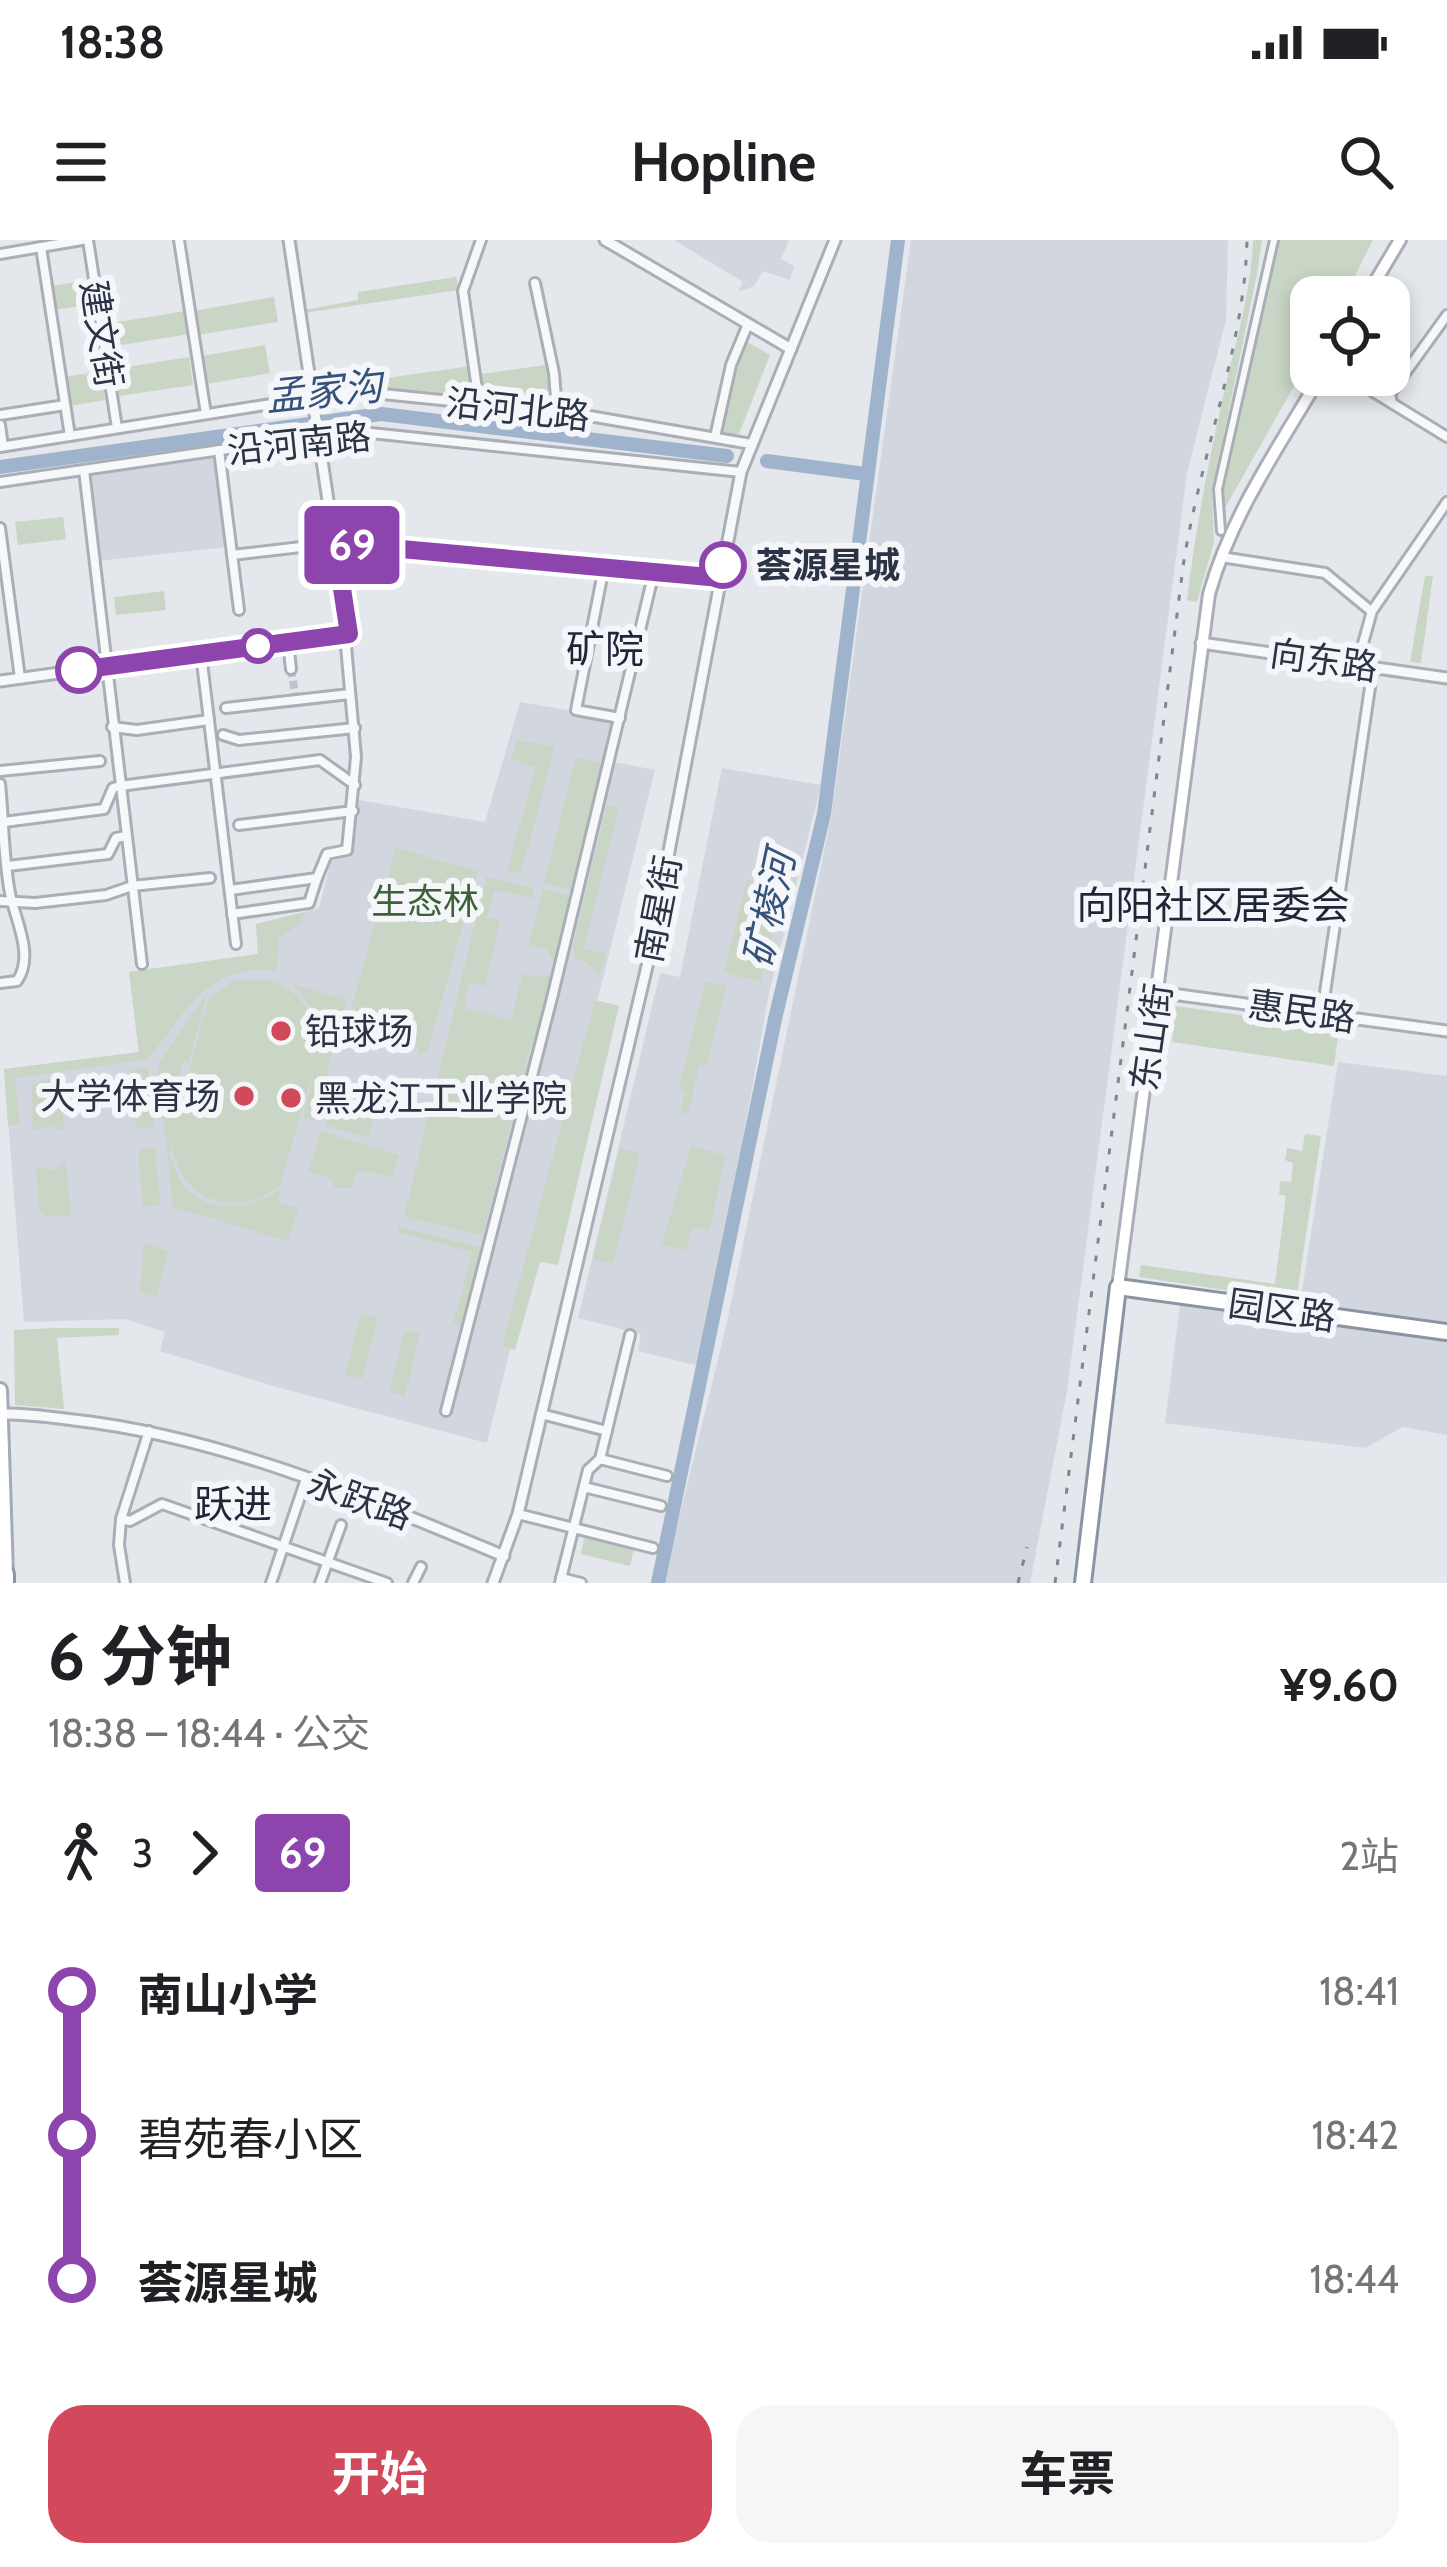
<!DOCTYPE html>
<html lang="zh">
<head>
<meta charset="utf-8">
<style>
	body { margin:0; font-family:Cabin,"Noto Sans SC",sans-serif; background:#f6f6f6; color:#202124; height:100vh; display:flex; flex-direction:column; font-size:45px; white-space:nowrap }
	* { box-sizing:border-box; margin:0 }
	p { font-size:39px; color:#757577 }
	.icon { flex:none; width:66px; height:66px; fill:none; stroke:currentColor; stroke-width:2; stroke-linecap:round; stroke-linejoin:round }
	.map { position:relative; height:1343px; overflow:hidden }
	.panel { display:flex; flex-direction:column; background:#fff; flex:1 }
	.panel>* { flex:none }
	.badge { padding:0 24px; border-radius:9px; font-size:42px; line-height:78px }
	.controls { position:absolute; left:1290px; top:36px; display:grid; gap:24px }
	.controls a { display:grid; place-items:center; width:120px; height:120px; border-radius:24px; background:#fff; box-shadow:0 6px 18px #0003; font-size:60px }
	.map>.badge { position:absolute; translate:-50% -50%; box-shadow:0 0 0 6px #fff }
	.legs { display:flex; align-items:center; gap:18px; height:132px; padding:0 48px; font-size:39px }
	.legs p { margin-inline-start:auto }
	.head { display:flex; align-items:center; justify-content:space-between; height:204px; padding:0 48px }
	h1 { font-size:66px; font-weight:700; line-height:90px }
	.cta { display:flex; gap:24px; margin-top:auto; padding:24px 48px }
	.cta a { flex:1; height:138px; border-radius:36px; background:#d1495b; color:#fff; font-size:48px; font-weight:700; line-height:138px; text-align:center }
	.cta a+a { background:#f6f6f6; color:#202124 }
	ul { padding:0 48px; list-style:none }
	li { display:flex; align-items:center; gap:42px; height:144px; font-size:45px }
	li i { display:grid; place-items:center; width:18px; height:100%; margin:0 15px; background:currentColor }
	li i::after { content:''; width:30px; height:30px; margin:-15px; border:9px solid; border-radius:50%; background:#fff }
	li p { margin-inline-start:auto }
	li:first-child i { background:linear-gradient(#0000 50%,currentColor 0) }
	li:last-child i { background:linear-gradient(currentColor 50%,#0000 0) }
	.status { display:flex; justify-content:space-between; align-items:center; height:84px; padding:0 60px; background:#fff; direction:ltr }
	.status svg { height:33px; fill:currentColor }
	header { display:flex; justify-content:space-between; align-items:center; height:156px; padding:0 48px; background:#fff; font-size:54px; font-weight:700 }
	.map>svg:first-child { display:block }
	.built { fill:#d2d6de }
	.green { fill:#c9d6c5 }
	.lines { fill:none; stroke-linecap:round; stroke-linejoin:round }
	.river { stroke:#9fb4cc; stroke-width:14 }
	.minor-tunnel { stroke:#bfc3cb; stroke-width:8; stroke-dasharray:8 4; stroke-linecap:butt }
	.pedestrian-casing { stroke:#a9aeb7; stroke-width:12 }
	.minor-casing { stroke:#a9aeb7; stroke-width:14 }
	.tertiary-casing { stroke:#a9aeb7; stroke-width:15 }
	.secondary-casing { stroke:#a9aeb7; stroke-width:16 }
	.primary-casing { stroke:#a3abb8; stroke-width:18 }
	.trunk-casing { stroke:#8b94a3; stroke-width:20 }
	.pedestrian { stroke:#f7f8fa; stroke-width:6 }
	.minor { stroke:#f7f8fa; stroke-width:8 }
	.tertiary { stroke:#f7f8fa; stroke-width:9 }
	.secondary { stroke:#fff; stroke-width:10 }
	.primary { stroke:#fff; stroke-width:12 }
	.trunk { stroke:#fff; stroke-width:14 }
	.rail { stroke:#7d8696; stroke-width:3; stroke-dasharray:6 12; stroke-linecap:butt }
	.line-1-casing { stroke:#fff; stroke-width:27 }
	.line-1 { stroke:#8e44ad; stroke-width:18 }
	.stop-1-dot { fill:#fff; stroke:#8e44ad; stroke-width:6 }
	.poi-dot { fill:#d1495b; stroke:#f4f6f9; stroke-width:4.5 }
	.labels { text-anchor:middle; stroke-width:12; stroke-linejoin:round; paint-order:stroke }
	.street-label { font-size:36px; fill:#2b3445; stroke:#f4f6f9 }
	.stop-label { font-size:36px; font-weight:bold; fill:#2b3445; stroke:#f4f6f9; text-anchor:start }
	.park-label { font-size:36px; fill:#3f6138; stroke:#f4f6f9 }
	.poi-label { font-size:36px; fill:#2b3445; stroke:#f4f6f9; text-anchor:start }
	.water-label { font-size:39px; font-style:italic; fill:#34527a; stroke:#f4f6f9 }
	.neighbourhood-label { font-size:39px; fill:#1d2536; stroke:#f4f6f9 }
</style>
</head>
<body>
<div class="status"><b>18:38</b><svg viewBox="0 0 49 12"><path d="M0 12V9h3v3zM5 12V6h3v6zM10 12V3h3v9zM15 12V0h3v12zM26 1h20v11H26zM47 4h2v5h-2z"/></svg></div>
<header><svg class="icon" aria-label="menu" viewBox="0 0 24 24"><path d="M4 6h16M4 12h16M4 18h16"/></svg>Hopline<svg class="icon" aria-label="search" viewBox="0 0 24 24"><circle cx="10" cy="10" r="6"/><path d="M15 15l6 6"/></svg></header>
<div class="map">
<svg width="1447" height="1343" viewBox="0 0 1447 1343">
	<rect width="100%" height="100%" fill="#e4e7ec"/>
	<g class="built">
		<path d="M674,0H789L781,19L794,26L790,40L763,31L754,46L738,52L743,42Z"/>
		<path d="M911,0H1228L1226,80L1187,233L1067,1151L1030,1343H663L726,1087L831,578Z"/>
		<path d="M216,218L227,307L97,321L89,234Z"/>
		<path d="M520,462L614,478L604,520L655,530L487,1203L273,1146L160,1111L165,1092L125,1079L24,1082L4,829L139,813L129,732L258,714L256,684L319,668L331,621L351,616L359,560L485,582Z"/>
		<path d="M722,528L821,545L769,753L702,1127L638,1111L641,1094L578,1078L660,733L680,737Z"/>
		<path d="M1338,822L1447,836V1195L1403,1187L1365,1208L1165,1183L1180,1065L1297,1083Z"/>
	</g>
	<g class="green">
		<path d="M1253,0H1262L1257,34L1212,252L1214,302L1197,362L1187,360C1195,292 1208,224 1223,157C1235,105 1251,53 1253,0Z"/>
		<path d="M1268,0H1373L1344,57H1311V116L1221,275L1220,235Z"/>
		<path d="M456,37L459,50L304,73V70L358,60V52Z"/>
		<path d="M88,40L91,64L55,70L51,46Z"/>
		<path d="M274,57L278,82L197,95L193,71Z"/>
		<path d="M185,71L189,94L110,107L106,84Z"/>
		<path d="M742,99L770,115L737,199L717,195Z"/>
		<path d="M265,105L270,133L206,144L202,116Z"/>
		<path d="M189,117L193,145L119,156L115,129Z"/>
		<path d="M545,125L552,146L548,165L484,156L481,134Z"/>
		<path d="M471,126L473,155L368,149L366,141Z"/>
		<path d="M101,131L105,160L70,166L65,137Z"/>
		<path d="M63,277L66,299L18,305L15,282Z"/>
		<path d="M1425,336H1433L1421,423L1410,422Z"/>
		<path d="M164,351L166,370L116,375L114,357Z"/>
		<path d="M518,500L555,507L521,633L507,630L536,527L511,519Z"/>
		<path d="M576,517L608,525L576,651L544,643Z"/>
		<path d="M607,564L619,567L584,708L606,714L599,737L592,726L574,717L573,706Z"/>
		<path d="M396,608L478,631L427,812L418,813V807L346,788Z"/>
		<path d="M486,637L534,648L532,658L494,650L487,677L500,681L485,746L469,743L464,768L511,780L523,733L539,737L554,734L537,805L531,804L483,996L404,977Z"/>
		<path d="M747,640L783,649L761,742L724,733Z"/>
		<path d="M542,649L574,657L558,722L553,721L547,710L529,706Z"/>
		<path d="M305,672L299,685L278,698L277,731C206,723 188,770 148,819L15,838L20,885L8,886L4,829L139,812L129,732L258,714L256,684Z"/>
		<path d="M263,739C294,748 306,760 317,790L314,772L293,745L347,759L314,881L303,878L315,825L280,945C237,981 179,961 172,904L169,915C174,927 179,941 188,950C214,976 255,968 280,949L278,962L298,968L288,1001L173,967L158,832L160,821L207,754L189,822L183,821L176,851L181,853L176,880L209,757L234,741Z"/>
		<path d="M706,741L726,746L706,826H699L688,874L680,872L685,851L679,849Z"/>
		<path d="M595,760L619,766L558,1025L540,1022L515,1110L502,1106Z"/>
		<path d="M1176,766L1339,789L1334,826L1172,802Z"/>
		<path d="M148,828L154,887L136,889L130,830Z"/>
		<path d="M59,838L64,891L50,886L33,891L31,844Z"/>
		<path d="M334,853L375,865L369,898L325,885Z"/>
		<path d="M320,891L399,915L393,937L358,930L352,948H335L331,939L309,931Z"/>
		<path d="M1305,894L1321,896L1296,1061L1139,1037L1141,1025L1275,1044L1286,956L1279,954L1280,941L1291,942L1293,923L1285,920L1287,908L1302,911Z"/>
		<path d="M691,905L726,916L709,990L693,988L685,1011L662,1004Z"/>
		<path d="M155,907L160,965L143,966L138,909Z"/>
		<path d="M620,908L640,913L613,1024L593,1019Z"/>
		<path d="M66,921L71,975L45,977L39,968L36,927L53,930Z"/>
		<path d="M399,987L483,1008L463,1086L453,1084L472,1012L398,993Z"/>
		<path d="M144,1003L168,1011L156,1057L140,1053Z"/>
		<path d="M361,1074L378,1078L362,1139L345,1134Z"/>
		<path d="M55,1088H119V1095L57,1098L64,1169L15,1165L14,1090Z"/>
		<path d="M405,1090L420,1094L405,1156L389,1152Z"/>
		<path d="M585,1295L634,1307L630,1326L581,1314Z"/>
	</g>
	<g class="lines">
		<g class="river">
			<path d="M767,221L866,234"/>
			<path d="M0,227L381,174L727,216"/>
			<path d="M658,1343L775,779L824,574L898,0"/>
		</g>
		<path class="minor-tunnel" d="M291,429L296,460"/>
		<defs>
			<path id="pedestrian" d="M1221,291L1218,249L1274,0"/>
			<g id="minor">
				<path d="M88,0L117,188"/>
				<path d="M179,0L206,174"/>
				<path d="M41,7L70,196"/>
				<path d="M0,14L82,0"/>
				<path d="M535,43L554,133L557,171"/>
				<path d="M1346,135L1447,197"/>
				<path d="M479,163L463,51L481,0"/>
				<path d="M1392,163L1390,154L1447,75"/>
				<path d="M0,175L65,165"/>
				<path d="M0,185L3,206"/>
				<path d="M715,197L731,125L748,84"/>
				<path d="M0,207L353,151L578,174L751,204"/>
				<path d="M219,210L239,370"/>
				<path d="M84,230L142,724"/>
				<path d="M0,242L352,191L741,232"/>
				<path d="M0,288L20,438"/>
				<path d="M232,315L335,303"/>
				<path d="M1221,317L1325,333L1371,371"/>
				<path d="M604,327L576,470L620,478"/>
				<path d="M288,402L291,429"/>
				<path d="M201,414L236,704"/>
				<path d="M1357,425L1372,371L1447,262"/>
				<path d="M226,468L350,454"/>
				<path d="M112,487L137,490L209,480"/>
				<path d="M223,495L239,500L355,488"/>
				<path d="M0,531L100,521"/>
				<path d="M0,544C4,581 3,622 11,658C17,683 34,717 17,741L0,743"/>
				<path d="M4,582L104,569L113,548L120,546L320,520L355,545"/>
				<path d="M239,585L353,571"/>
				<path d="M8,626L108,614L116,598L126,596"/>
				<path d="M230,650L317,638L327,614L347,610L356,517L345,395"/>
				<path d="M0,661L35,663L106,655L132,646L210,638"/>
				<path d="M232,674L309,663L317,638"/>
				<path d="M1322,773L1373,427"/>
				<path d="M446,1171L552,758L654,332"/>
				<path d="M541,1174L607,1191"/>
				<path d="M149,1191L121,1279L130,1281L162,1264L387,1343"/>
				<path d="M600,1219L667,1236"/>
				<path d="M584,1247L661,1266"/>
				<path d="M518,1274L653,1308"/>
				<path d="M121,1279L119,1305L125,1343"/>
				<path d="M561,1338L581,1343"/>
				<path d="M271,1343L306,1239"/>
				<path d="M320,1343L341,1285"/>
				<path d="M413,1343L421,1327"/>
				<path d="M560,1343L588,1230L600,1219L630,1095"/>
			</g>
			<g id="tertiary">
				<path d="M605,0L791,109"/>
				<path d="M335,303L720,338"/>
				<path d="M1201,403L1447,438"/>
				<path d="M0,441L348,394L289,0"/>
				<path d="M1157,752L1447,791"/>
				<path d="M1,1174C25,1173 50,1177 74,1180C223,1197 367,1259 504,1316"/>
				<path d="M493,1343L518,1274L648,722L741,232L835,0"/>
			</g>
			<g id="secondary">
				<path d="M1366,57L1400,0"/>
				<path d="M1118,1047L1209,354C1232,273 1279,207 1321,135"/>
			</g>
			<path id="primary" d="M0,1150L6,1334"/>
			<g id="trunk">
				<path d="M6,1334V1343"/>
				<path d="M1083,1343L1118,1047L1447,1092"/>
			</g>
		</defs>
		<use href="#pedestrian" class="pedestrian-casing"/>
		<use href="#minor" class="minor-casing"/>
		<use href="#tertiary" class="tertiary-casing"/>
		<use href="#secondary" class="secondary-casing"/>
		<use href="#primary" class="primary-casing"/>
		<use href="#trunk" class="trunk-casing"/>
		<use href="#pedestrian" class="pedestrian"/>
		<use href="#minor" class="minor"/>
		<use href="#tertiary" class="tertiary"/>
		<use href="#secondary" class="secondary"/>
		<use href="#primary" class="primary"/>
		<use href="#trunk" class="trunk"/>
		<g class="rail">
			<path d="M1018,1343L1027,1307"/>
			<path d="M1055,1343L1183,327C1199,219 1245,105 1247,0"/>
		</g>
	</g>
	<g class="lines">
		<defs>
			<path id="line-1" d="M79,430L349,394L335,303L720,338L723,325"/>
		</defs>
		<use href="#line-1" class="line-1-casing"/>
		<use href="#line-1" class="line-1"/>
	</g>
	<g class="stop-1-dot">
		<circle cx="723" cy="325" r="21"/>
		<circle cx="258" cy="406" r="15"/>
		<circle cx="79" cy="430" r="21"/>
	</g>
	<g class="poi-dot">
		<circle cx="281" cy="791" r="12"/>
		<circle cx="244" cy="856" r="12"/>
		<circle cx="291" cy="858" r="12"/>
	</g>
	<g class="labels">
		<g class="street-label">
			<text transform="translate(102 94) rotate(81)" y="13">建文街</text>
			<text transform="translate(518 169) rotate(6)" y="13">沿河北路</text>
			<text transform="translate(299 203) rotate(-6)" y="13">沿河南路</text>
			<text transform="translate(1324 420) rotate(8)" y="13">向东路</text>
			<text transform="translate(658 669) rotate(-79)" y="13">南星街</text>
			<text transform="translate(1302 771) rotate(8)" y="13">惠民路</text>
			<text transform="translate(1151 797) rotate(-82)" y="13">东山街</text>
			<text transform="translate(1282 1070) rotate(8)" y="13">园区路</text>
			<text transform="translate(360 1259) rotate(20)" y="13">永跃路</text>
		</g>
		<g class="stop-label">
			<text x="756" y="338">荟源星城</text>
		</g>
		<g class="park-label">
			<text x="425" y="674">生态林</text>
		</g>
		<g class="poi-label">
			<text x="305" y="804">铅球场</text>
			<text x="220" y="869" text-anchor="end">大学体育场</text>
			<text x="315" y="871">黑龙江工业学院</text>
		</g>
		<g class="water-label">
			<text transform="translate(324 151) rotate(-6)" y="14">孟家沟</text>
			<text transform="translate(769 669) rotate(-78)" y="14">矿棱河</text>
		</g>
		<g class="neighbourhood-label">
			<text x="605" y="423">矿院</text>
			<text x="1213" y="679">向阳社区居委会</text>
			<text x="233" y="1278">跃进</text>
		</g>
	</g>
</svg>
<div class="controls">
<a><svg class="icon" aria-label="locate" viewBox="0 0 24 24"><circle cx="12" cy="12" r="6"/><path d="M12 2v4M12 18v4M2 12h4M18 12h4"/></svg></a>
</div>
<b class="badge" style="left:352px;top:305px;background:#8e44ad;color:#fff">69</b>
</div>
<section class="panel">
<div class="head"><div><h1>6 分钟</h1><p>18:38 – 18:44 · 公交</p></div><b>¥9.60</b></div>
<div class="legs"><svg class="icon" aria-label="walk" viewBox="0 0 24 24"><circle cx="13" cy="4" r="2"/><path d="M13 8l-2 6 4 7M11 14l-3 7M7 12l3-4h3l4 4"/></svg>3<svg class="icon" aria-label="forward" viewBox="0 0 24 24"><path d="M9 5l7 7-7 7"/></svg><b class="badge" style="background:#8e44ad;color:#fff">69</b><p>2站</p></div>
<ul>
<li><i style="color:#8e44ad"></i><b>南山小学</b><p>18:41</p></li>
<li><i style="color:#8e44ad"></i><span>碧苑春小区</span><p>18:42</p></li>
<li><i style="color:#8e44ad"></i><b>荟源星城</b><p>18:44</p></li>
</ul>
<div class="cta"><a>开始</a><a>车票</a></div>
</section>
</body>
</html>
